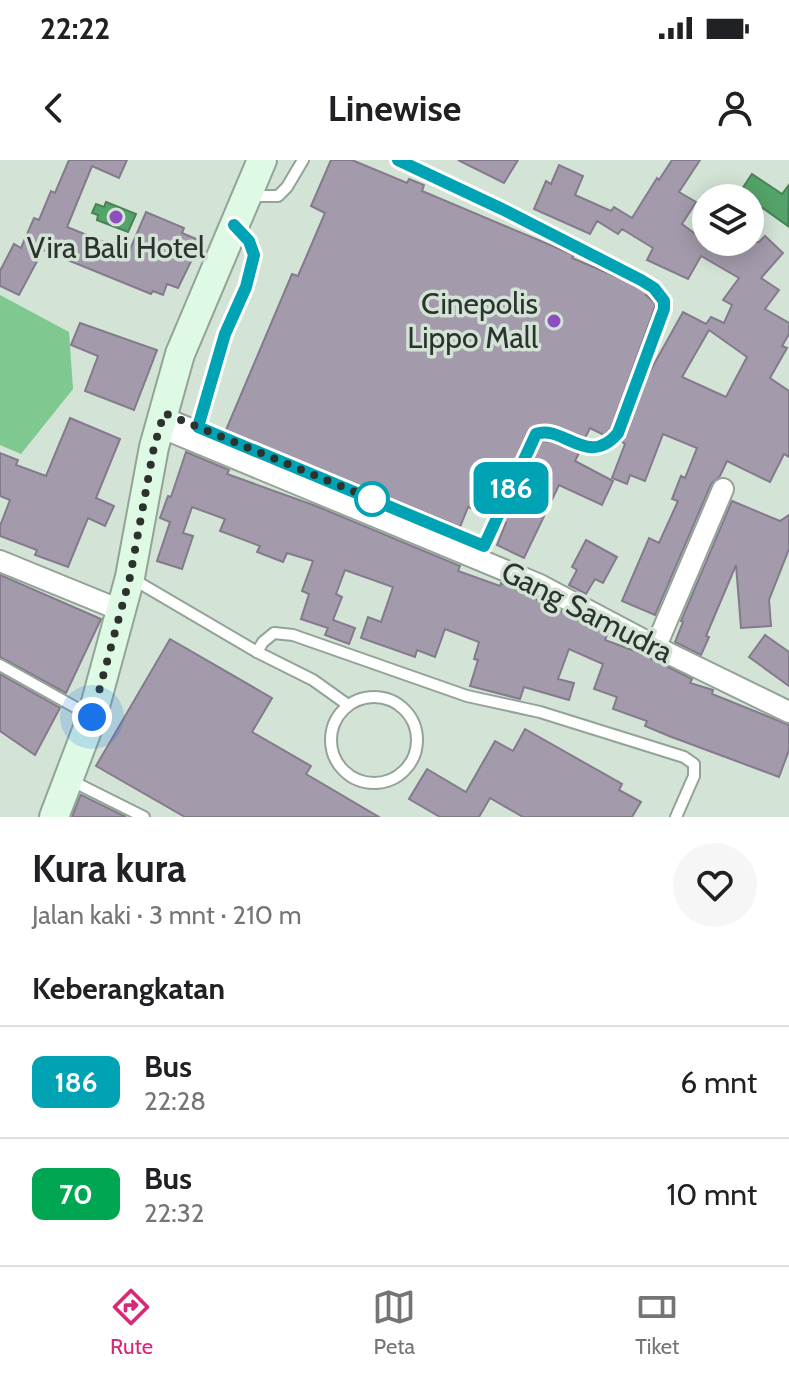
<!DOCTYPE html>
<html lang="id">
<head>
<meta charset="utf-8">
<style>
	body { margin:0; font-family:Cabin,sans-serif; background:#f6f6f6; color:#202124; height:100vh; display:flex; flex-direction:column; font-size:30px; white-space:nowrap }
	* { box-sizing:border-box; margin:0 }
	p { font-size:26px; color:#757577 }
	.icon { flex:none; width:44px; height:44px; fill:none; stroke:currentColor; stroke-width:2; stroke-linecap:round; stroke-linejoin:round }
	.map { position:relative; height:657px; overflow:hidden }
	.sheet { display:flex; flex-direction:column; background:#fff; flex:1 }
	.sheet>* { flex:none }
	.badge { padding:0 16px; border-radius:12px; font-size:28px; line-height:52px }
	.fabs { position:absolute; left:692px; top:24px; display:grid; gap:16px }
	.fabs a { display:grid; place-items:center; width:72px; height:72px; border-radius:50%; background:#fff; box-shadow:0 4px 20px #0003; font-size:40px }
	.you { position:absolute; width:40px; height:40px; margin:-20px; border:6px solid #fff; border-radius:50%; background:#1a73e8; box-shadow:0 0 0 12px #1a73e833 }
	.map>.badge { position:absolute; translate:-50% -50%; box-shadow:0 0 0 4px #fff }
	h2 { padding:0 32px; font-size:30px; line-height:72px }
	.round { display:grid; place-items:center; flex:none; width:84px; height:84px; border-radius:42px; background:#f6f6f6 }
	.head { display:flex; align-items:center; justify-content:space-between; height:136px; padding:0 32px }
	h1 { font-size:38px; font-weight:800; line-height:60px }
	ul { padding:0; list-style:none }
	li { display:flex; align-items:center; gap:24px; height:112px; padding:0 32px; border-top:2px solid #e0e0e0 }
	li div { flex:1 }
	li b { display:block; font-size:30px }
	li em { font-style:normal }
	li .badge { min-width:88px; font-weight:700; text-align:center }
	.status { display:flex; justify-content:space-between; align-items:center; height:56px; padding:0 40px; background:#fff; direction:ltr }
	.status svg { height:22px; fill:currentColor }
	header { display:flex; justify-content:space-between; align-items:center; height:104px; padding:0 32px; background:#fff; font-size:36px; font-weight:800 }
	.tabs { display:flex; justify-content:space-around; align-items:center; height:112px; border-top:2px solid #e0e0e0; background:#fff; font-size:22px; color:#757577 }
	.tabs a { display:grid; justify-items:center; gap:4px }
	.tabs .current { color:#db2777 }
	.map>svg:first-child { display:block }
	.green { fill:#7fc890 }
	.water { fill:#54a469; stroke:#488257; stroke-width:2 }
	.building { fill:#a39bab; stroke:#837b8b; stroke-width:2; fill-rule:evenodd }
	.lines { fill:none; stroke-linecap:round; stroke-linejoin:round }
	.service-casing { stroke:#94a397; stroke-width:14 }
	.minor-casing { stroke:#94a397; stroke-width:24 }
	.secondary-casing { stroke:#94a397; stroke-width:32 }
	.service { stroke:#fff; stroke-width:10 }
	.minor { stroke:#fff; stroke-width:20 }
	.secondary { stroke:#defae5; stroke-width:28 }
	.line-casing { stroke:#fff; stroke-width:18 }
	.line { stroke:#00a3b4; stroke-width:12 }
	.walk { stroke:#2c332e; stroke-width:8; stroke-dasharray:0 14.4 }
	.poi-dot { fill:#8f4dc2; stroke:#d3e3d6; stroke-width:3 }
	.stop-dot { fill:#fff; stroke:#00a3b4; stroke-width:4 }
	.labels { text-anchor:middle; stroke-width:7; stroke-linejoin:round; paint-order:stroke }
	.poi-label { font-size:30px; fill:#2c332e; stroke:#d3e3d6 }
	.street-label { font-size:30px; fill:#2c332e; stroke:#d3e3d6 }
</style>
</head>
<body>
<div class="status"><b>22:22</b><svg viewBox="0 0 49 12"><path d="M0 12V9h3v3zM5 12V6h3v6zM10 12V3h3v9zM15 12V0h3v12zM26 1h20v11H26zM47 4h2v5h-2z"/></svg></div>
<header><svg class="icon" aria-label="back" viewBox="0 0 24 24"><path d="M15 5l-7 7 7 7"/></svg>Linewise<svg class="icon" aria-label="person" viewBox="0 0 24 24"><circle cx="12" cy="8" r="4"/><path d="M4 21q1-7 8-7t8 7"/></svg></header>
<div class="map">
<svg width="789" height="657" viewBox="0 0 789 657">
	<rect width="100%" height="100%" fill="#d3e3d6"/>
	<path class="green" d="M0,135L69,172L73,229L21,294L0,285Z"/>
	<g class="water">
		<path d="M752,14L782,34L789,25L788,66L740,32Z"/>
		<path d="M106,42L136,54L128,72L97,60L98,55L92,53L96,44L104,47Z"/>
	</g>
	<g class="building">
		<path d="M69,0H127L119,18L92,6L67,67L129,92L146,52L184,68L182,73L201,81L178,128L167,124L163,135L153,131L151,134L43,90L19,135L0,126V111L14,84L21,88L34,58L39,60L51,31L55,33Z"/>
		<path d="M331,0H352L407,23L409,19L424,25L422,31L574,95L572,98L624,120L647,133L646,135L656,144L611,268L604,275L590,268L585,278L548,265L532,267L490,356L468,347L460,367L226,270L292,114L298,116L325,53L311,46Z"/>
		<path d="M458,0H518L504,23Z"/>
		<path d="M672,0H700L679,32L696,42L682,64L706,82H759L765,76L783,93L761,118L779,130L765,149L789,163V174L782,186L787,188L770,218L789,231V297L784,294L770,322L727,301L720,316L711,324L655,455L622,441L649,378L659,383L678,341L672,339L681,316L685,318L697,288L663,274L645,321L630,315L627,324L612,318L625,284L621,281L626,276L648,215L683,152L706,164L711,157L724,163L732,145L723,140L739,118L701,96L688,119L647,100L653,88L622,69L618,74L597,61L590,74L534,49L546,21L551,24L559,5L583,16L575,35L611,51L614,47L632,58L657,18L659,20ZM709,170L747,197L726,237L682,217Z"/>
		<path d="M80,163L157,190L134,250L85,231L98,196L71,185Z"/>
		<path d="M70,258L120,279L96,338L114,346L105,366L88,358L68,407L35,395L37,390L0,376V366L10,340L0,336V293L18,300L16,305L46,316Z"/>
		<path d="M541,281L554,282L579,293L575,301L613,321L602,345L559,325L524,398L497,385L506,363L504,362Z"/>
		<path d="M186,292L229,310L227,314L316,346L460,406L458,411L500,426L501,423L530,435V437L550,445L607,475L605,480L640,493L692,519L690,523L713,530L712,534L789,565V590L779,617L669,576L645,566L647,561L613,549L617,537L594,529L603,504L569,489L558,519L574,523L569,540L524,527L520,539L470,526L478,500L474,499L479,482L445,469L435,497L417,490L415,497L361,478L368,457L381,462L393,427L345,410L336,434L342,437L333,460L355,468L349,484L325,475L328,468L301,459L309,434L302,431L313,401L287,393L283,402L257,392L260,386L220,371L225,359L192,347L183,373L193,376L182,409L157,401L170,362L160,358L168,336L171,337Z"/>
		<path d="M732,341L780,361L789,355V389L769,440L771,466L741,468L736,405L706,476L709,477L701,495L675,482L683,462L681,461Z"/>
		<path d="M586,380L617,397L603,423L595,419L586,434L569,425L577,410L572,407Z"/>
		<path d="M0,415L101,459L66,533L0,497Z"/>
		<path d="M765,475L789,492V526L749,497Z"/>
		<path d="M170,479L272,538L252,572L311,606L306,614L379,657H185L96,606Z"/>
		<path d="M0,514L60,548L35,595L0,571Z"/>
		<path d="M525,569L622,624L619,630L641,642L632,657H523L490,638L479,657H440L409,639L427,609L466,632L495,581L513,591Z"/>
		<path d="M81,634V635L126,657H72Z"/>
	</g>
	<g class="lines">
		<defs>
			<g id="service">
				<path d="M398,0L502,49L641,120L654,128L664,141V149L618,273C588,309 563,264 536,274L479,398"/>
				<path d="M250,31L261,36H278L287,27L303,0"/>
				<path d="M165,253L484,386"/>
				<path d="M198,267L225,174L251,111L253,89L249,81L237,68"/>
				<path d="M131,418L257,492L313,520L348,545"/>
				<path d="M257,492L263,482L274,473L293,475L467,536L540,552L684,597L694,604V616L676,657"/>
				<path d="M0,505L89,555"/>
				<circle cx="374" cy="580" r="43"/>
				<path d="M72,621L144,657"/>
			</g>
			<g id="minor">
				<path d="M160,267L540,425L672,495L789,552"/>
				<path d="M0,401L120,450"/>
				<path d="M656,486L723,329"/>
			</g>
			<path id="secondary" d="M54,657L92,557L130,417L154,287L180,194L262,0"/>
		</defs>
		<use href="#service" class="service-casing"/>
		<use href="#minor" class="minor-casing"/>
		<use href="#secondary" class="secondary-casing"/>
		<use href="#service" class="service"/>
		<use href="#minor" class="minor"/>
		<use href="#secondary" class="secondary"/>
	</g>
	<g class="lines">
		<defs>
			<path id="line" d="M234,65L249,81L254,95L246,127L225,174L198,267L484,386L536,274C563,264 588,309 618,273L664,149V141L654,128L641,120L502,49L398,0"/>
		</defs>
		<use href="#line" class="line-casing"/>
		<use href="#line" class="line"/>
		<path class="walk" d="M92,557L130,417L154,287L164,253L372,339"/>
	</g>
	<g class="poi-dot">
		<circle cx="116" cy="57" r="8"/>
		<circle cx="554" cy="161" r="8"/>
	</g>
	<circle class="stop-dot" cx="372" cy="339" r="16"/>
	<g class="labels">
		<g class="poi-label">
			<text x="116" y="98">Vira Bali Hotel</text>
			<text x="538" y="154" text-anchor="end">Cinepolis<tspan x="538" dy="34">Lippo Mall</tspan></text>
		</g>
		<g class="street-label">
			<text transform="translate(587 452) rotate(27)" y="10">Gang Samudra</text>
		</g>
	</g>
</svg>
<div class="fabs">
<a><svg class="icon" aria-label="layers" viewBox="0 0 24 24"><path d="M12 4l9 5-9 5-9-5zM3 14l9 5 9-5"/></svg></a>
</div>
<div class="you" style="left:92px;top:557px"></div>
<b class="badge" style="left:511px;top:328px;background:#00a3b4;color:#fff">186</b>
</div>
<section class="sheet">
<div class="head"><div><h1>Kura kura</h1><p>Jalan kaki · 3 mnt · 210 m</p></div><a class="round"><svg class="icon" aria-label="heart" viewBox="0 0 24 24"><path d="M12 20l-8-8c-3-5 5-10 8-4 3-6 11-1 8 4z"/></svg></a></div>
<h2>Keberangkatan</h2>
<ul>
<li><span class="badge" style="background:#00a3b4;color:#fff">186</span><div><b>Bus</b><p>22:28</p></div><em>6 mnt</em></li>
<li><span class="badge" style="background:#00a651;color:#fff">70</span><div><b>Bus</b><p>22:32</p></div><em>10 mnt</em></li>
</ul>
</section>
<nav class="tabs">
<a class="current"><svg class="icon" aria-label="directions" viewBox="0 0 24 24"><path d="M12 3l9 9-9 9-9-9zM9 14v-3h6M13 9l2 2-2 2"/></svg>Rute</a>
<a><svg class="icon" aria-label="map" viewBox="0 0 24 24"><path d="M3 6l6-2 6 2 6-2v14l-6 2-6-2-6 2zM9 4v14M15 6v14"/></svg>Peta</a>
<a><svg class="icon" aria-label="tickets" viewBox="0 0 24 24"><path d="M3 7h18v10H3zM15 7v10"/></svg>Tiket</a>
</nav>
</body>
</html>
